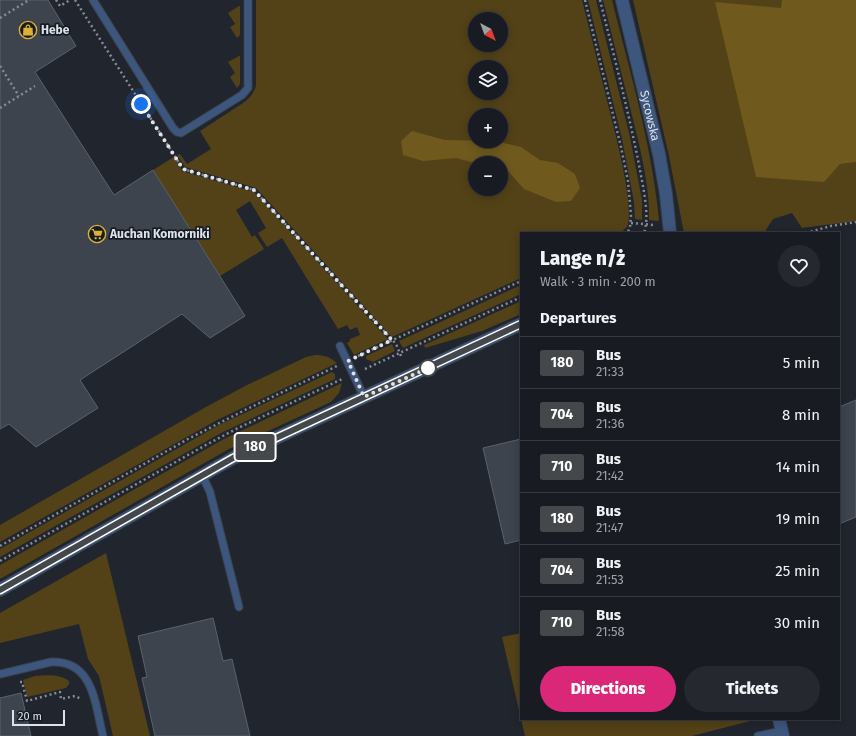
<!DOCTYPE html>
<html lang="en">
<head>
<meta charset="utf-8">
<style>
	body { margin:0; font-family:"Fira Sans",sans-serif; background:#25292f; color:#f1f3f6; height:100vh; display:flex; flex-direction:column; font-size:15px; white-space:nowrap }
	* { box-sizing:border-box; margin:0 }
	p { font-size:13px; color:#9fa1a5 }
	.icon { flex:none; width:22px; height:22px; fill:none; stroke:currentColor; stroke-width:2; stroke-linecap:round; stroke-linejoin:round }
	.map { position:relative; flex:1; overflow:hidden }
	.details { position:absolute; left:520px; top:232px; width:320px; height:488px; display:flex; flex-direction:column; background:#181c22; border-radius:0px; box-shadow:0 2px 10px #0003,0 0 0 1px #363a40 }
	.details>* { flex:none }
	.badge { padding:0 8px; border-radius:3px; font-size:14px; line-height:26px }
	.needle { width:26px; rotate:139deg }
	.controls { position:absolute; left:468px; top:12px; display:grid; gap:8px }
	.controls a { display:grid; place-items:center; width:40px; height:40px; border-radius:50%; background:#181c22; box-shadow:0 2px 10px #0003,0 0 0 1px #363a40; font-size:20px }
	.scale { position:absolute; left:12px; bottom:10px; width:53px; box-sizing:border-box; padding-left:4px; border:2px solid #dfe3e9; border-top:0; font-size:11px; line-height:14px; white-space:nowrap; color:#dfe3e9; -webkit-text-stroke:3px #161c24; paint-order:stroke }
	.you { position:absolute; width:20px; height:20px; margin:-10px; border:3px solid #fff; border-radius:50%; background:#1a73e8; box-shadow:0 0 0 6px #1a73e833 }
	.map>.badge { position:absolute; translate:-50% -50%; box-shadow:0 0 0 2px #fff }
	h2 { padding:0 20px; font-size:15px; line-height:36px }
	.round { display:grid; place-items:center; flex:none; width:42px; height:42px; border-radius:21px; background:#25292f }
	.summary { display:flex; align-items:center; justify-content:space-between; height:68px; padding:0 20px }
	h1 { font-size:19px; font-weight:800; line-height:30px }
	.primary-button { display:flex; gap:8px; margin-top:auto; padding:8px 20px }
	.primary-button a { flex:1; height:46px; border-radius:24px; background:#db2777; color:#fff; font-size:16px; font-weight:800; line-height:46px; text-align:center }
	.primary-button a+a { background:#25292f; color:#f1f3f6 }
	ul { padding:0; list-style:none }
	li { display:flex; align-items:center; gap:12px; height:52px; padding:0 20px; border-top:1px solid #363a40 }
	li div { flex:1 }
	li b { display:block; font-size:15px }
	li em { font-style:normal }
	li .badge { min-width:44px; font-weight:700; text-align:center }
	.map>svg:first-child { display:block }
	.green { fill:#534217; fill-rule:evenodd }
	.forest { fill:#6f591d }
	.building { fill:#3e444e; stroke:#5b626c }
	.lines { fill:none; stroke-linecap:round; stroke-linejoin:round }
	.service-casing { stroke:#3b4048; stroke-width:9 }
	.minor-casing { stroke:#3b4048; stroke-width:14 }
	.tertiary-casing { stroke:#3b4048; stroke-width:14 }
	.path { stroke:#878b93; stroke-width:2.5; stroke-dasharray:2 3; stroke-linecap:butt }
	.service { stroke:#3d567e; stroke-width:7 }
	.minor { stroke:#3d567e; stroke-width:12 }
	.tertiary { stroke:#3d567e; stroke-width:12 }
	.line-casing { stroke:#fff; stroke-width:9 }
	.line { stroke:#45484a; stroke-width:6 }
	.walk { stroke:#dfe3e9; stroke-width:4; stroke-dasharray:0 7.2 }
	.stop-dot { fill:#fff; stroke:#45484a; stroke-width:2 }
	.labels { text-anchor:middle; stroke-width:3.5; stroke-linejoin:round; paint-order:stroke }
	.poi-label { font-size:12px; font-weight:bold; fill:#dfe3e9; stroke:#161c24; text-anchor:start }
	.street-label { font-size:12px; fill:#dfe3e9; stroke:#161c24 }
</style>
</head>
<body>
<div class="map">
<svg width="856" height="736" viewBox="0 0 856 736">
	<rect width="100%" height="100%" fill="#20252e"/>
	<g class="green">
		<path d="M256,0H582C590,31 597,61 605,92C611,118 636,206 627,227L620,233H521V278L392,337L256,188L185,167L177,155L180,154L187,164L211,149L200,131L243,103C250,98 253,94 256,86ZM475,19H501V45H475ZM475,67H501V93H475ZM475,115H501V141H475ZM475,163H501V189H475Z"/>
		<path d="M588,0H596L630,137L642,200V220L635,219L634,202L622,139Z"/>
		<path d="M603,0H612C630,73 652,145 659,220L657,221L649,220C650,185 640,149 632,115C622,77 613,38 603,0Z"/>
		<path d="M633,0H856V221L802,228L792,213L773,219L764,233H684L669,156Z"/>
		<path d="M239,6H240V35L237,38L230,27L235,24L228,13Z"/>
		<path d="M239,56H240V84L237,88L230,77L235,73L228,62Z"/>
		<path d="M174,157L182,171L254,192L388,339L354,355L347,343L350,341V339L360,335L357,327L350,330L347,325L338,329L282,238L267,247L258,233L266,228L250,201L236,210L252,237L255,235L264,249L220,276L153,170Z"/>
		<path d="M521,285V294L403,348L399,341Z"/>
		<path d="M521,301V314L482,331L425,348L424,345Z"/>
		<path d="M392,344L395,351L373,362L366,359V356Z"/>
		<path d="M315,355C324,355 330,357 337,363L217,420L0,542V525L206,407L247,385L306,357Z"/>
		<path d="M332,372L335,374V379L221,433L0,557V549L219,425Z"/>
		<path d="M342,383L339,393L331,402L229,449L0,579V565L224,439Z"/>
		<path d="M106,553L150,736H113L99,676L88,659L79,624L0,643V613Z"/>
		<path d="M521,633V719H758L692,736H525L502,637Z"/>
		<path d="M35,676C45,675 61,674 69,681V684L66,688L27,697L23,680Z"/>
	</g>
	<g class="forest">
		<path d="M782,0H856V162L840,164L824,182L756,177L715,2L781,8Z"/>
		<path d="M412,131L445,140L495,141L521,147L540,160L558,163L575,174L580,188L571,201L556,202L524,189L509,172L501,170V163H475L456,158L423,161L403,155L401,141Z"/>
	</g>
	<g class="building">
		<path d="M0,0H48L76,46L35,72L114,195L153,170L245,316L210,338L182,314L80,380L98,408L36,447L9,424L0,429Z"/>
		<path d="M856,400V517L839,524V407Z"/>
		<path d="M521,439V540L505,544L483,448Z"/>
		<path d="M213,618L223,661L232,659L250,736H155L142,678L147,677L138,636Z"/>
		<path d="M21,693L31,736H0V698Z"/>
	</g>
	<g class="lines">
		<defs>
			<g id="service">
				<path d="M93,0L173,128L177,132L181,133L242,95L248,88V0"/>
				<path d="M340,346L364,397"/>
				<path d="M202,475L210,492L239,607"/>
				<path d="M0,674L51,662C94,660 95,705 103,736"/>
				<path d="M758,736L782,731"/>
			</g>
			<path id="minor" d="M0,590L233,458L521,324"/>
			<g id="tertiary">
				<path id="s1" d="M622,0L659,154L666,194L670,233"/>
				<path d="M779,719L783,736"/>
			</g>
		</defs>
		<use href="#service" class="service-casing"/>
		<use href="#minor" class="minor-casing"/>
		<use href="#tertiary" class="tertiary-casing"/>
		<g class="path">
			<path d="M56,0L60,6L70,0"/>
			<path d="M75,0L183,169L254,190L396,344L401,356"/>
			<path d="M585,0L621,147L628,181L631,215L630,228L627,233"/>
			<path d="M600,0C614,56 629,113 640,170C643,187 650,216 644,233"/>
			<path d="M0,18L29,0"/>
			<path d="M0,66L19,96"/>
			<path d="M0,108L35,86"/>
			<path d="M631,223L654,225"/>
			<path d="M806,233L831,226L856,222"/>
			<path d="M358,356L521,281"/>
			<path d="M365,369L521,297"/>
			<path d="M0,546L188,439L247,409L337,366"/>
			<path d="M0,561L204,446L236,429L342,379"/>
			<path d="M20,682H22L27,701L60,692L61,699L75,696L81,699"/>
		</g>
		<use href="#service" class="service"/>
		<use href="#minor" class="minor"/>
		<use href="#tertiary" class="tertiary"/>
	</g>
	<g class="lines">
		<defs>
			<path id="line" d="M0,590L233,458L521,324"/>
		</defs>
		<use href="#line" class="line-casing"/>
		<use href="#line" class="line"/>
		<path class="walk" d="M141,104L183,169L254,190L392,340L348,361L364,397L428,368"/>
	</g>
	<defs>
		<symbol id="shop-ring" viewBox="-11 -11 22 22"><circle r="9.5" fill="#161c24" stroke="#dfb133" stroke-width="1.5"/><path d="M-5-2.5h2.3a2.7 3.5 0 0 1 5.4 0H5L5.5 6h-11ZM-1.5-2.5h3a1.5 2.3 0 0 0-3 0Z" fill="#dfb133"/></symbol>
		<symbol id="supermarket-ring" viewBox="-11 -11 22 22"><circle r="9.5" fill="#161c24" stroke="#dfb133" stroke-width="1.5"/><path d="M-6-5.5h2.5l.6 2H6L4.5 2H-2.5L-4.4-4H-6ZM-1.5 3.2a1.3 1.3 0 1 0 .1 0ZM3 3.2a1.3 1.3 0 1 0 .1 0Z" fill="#dfb133"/></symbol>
	</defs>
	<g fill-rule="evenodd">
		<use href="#shop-ring" x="18" y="20" width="20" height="20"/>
		<use href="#supermarket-ring" x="87" y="224" width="20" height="20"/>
	</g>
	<circle class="stop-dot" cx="428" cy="368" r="8"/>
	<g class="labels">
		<g class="poi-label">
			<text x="41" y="34">Hebe</text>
			<text x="110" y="238">Auchan Komorniki</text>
		</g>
		<g class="street-label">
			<text dy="4" stroke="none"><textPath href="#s1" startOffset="119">Sycowska</textPath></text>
		</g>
	</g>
</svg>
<div class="controls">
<a><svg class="needle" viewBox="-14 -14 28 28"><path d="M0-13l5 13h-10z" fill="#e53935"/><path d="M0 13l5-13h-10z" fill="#9fa1a5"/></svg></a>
<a><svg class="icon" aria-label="layers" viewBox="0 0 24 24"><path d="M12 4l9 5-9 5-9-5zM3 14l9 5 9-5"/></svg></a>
<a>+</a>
<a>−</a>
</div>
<div class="scale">20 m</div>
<div class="you" style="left:141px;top:104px"></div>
<b class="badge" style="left:255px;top:447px;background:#45484a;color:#fff">180</b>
<section class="details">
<div class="summary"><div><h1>Lange n/ż</h1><p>Walk · 3 min · 200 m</p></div><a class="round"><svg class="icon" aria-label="heart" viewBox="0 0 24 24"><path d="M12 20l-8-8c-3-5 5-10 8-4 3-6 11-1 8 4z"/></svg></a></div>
<h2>Departures</h2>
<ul>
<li><span class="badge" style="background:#45484a;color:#fff">180</span><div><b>Bus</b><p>21:33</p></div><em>5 min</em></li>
<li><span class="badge" style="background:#45484a;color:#fff">704</span><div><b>Bus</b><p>21:36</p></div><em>8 min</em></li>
<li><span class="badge" style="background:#45484a;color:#fff">710</span><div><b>Bus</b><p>21:42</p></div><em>14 min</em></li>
<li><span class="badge" style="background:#45484a;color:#fff">180</span><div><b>Bus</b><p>21:47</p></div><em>19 min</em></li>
<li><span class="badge" style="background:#45484a;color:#fff">704</span><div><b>Bus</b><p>21:53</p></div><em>25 min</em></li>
<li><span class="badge" style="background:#45484a;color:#fff">710</span><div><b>Bus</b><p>21:58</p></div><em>30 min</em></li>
</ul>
<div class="primary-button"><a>Directions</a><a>Tickets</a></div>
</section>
</div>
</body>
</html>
